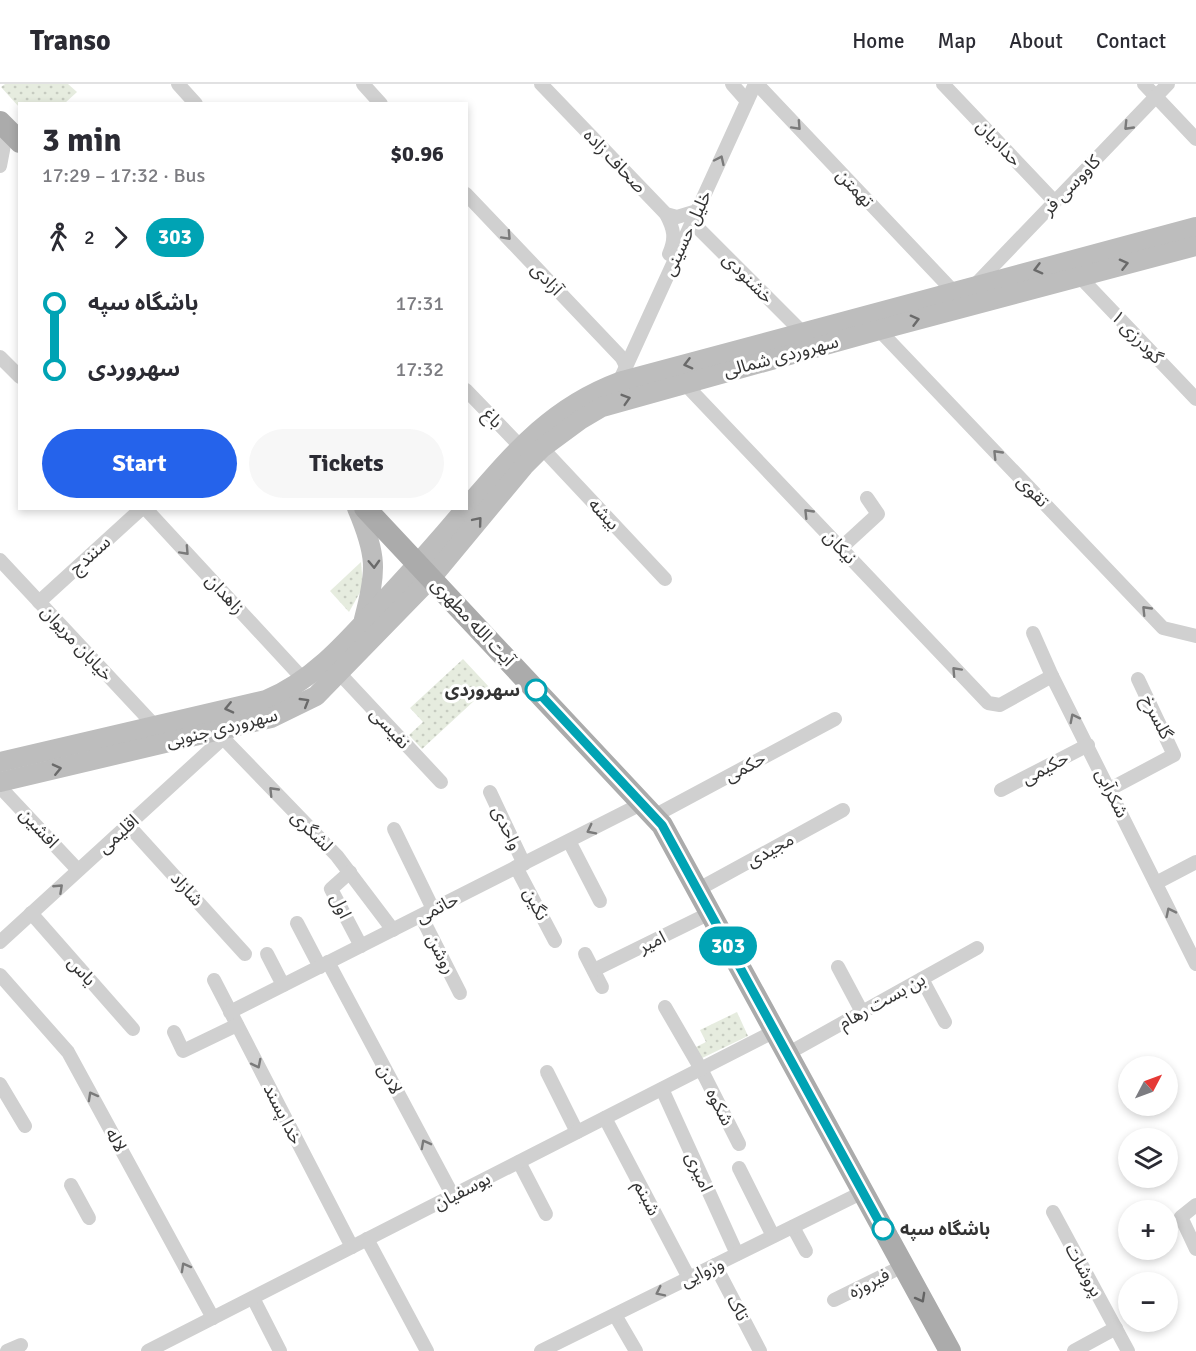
<!DOCTYPE html>
<html lang="en">
<head>
<meta charset="utf-8">
<style>
	body { margin:0; font-family:Signika,"Noto Sans Arabic",sans-serif; background:#f7f7f7; color:#2b2b33; height:100vh; display:flex; flex-direction:column; font-size:22px; white-space:nowrap }
	* { box-sizing:border-box; margin:0 }
	p { font-size:20px; color:#7c7c81 }
	.icon { flex:none; width:33px; height:33px; fill:none; stroke:currentColor; stroke-width:2; stroke-linecap:round; stroke-linejoin:round }
	.map { position:relative; flex:1; overflow:hidden }
	.panel { position:absolute; left:18px; top:18px; width:450px; height:408px; display:flex; flex-direction:column; background:#fff; border-radius:0px; box-shadow:0 3px 9px #0003 }
	.panel>* { flex:none }
	.badge { padding:0 12px; border-radius:20px; font-size:21px; line-height:39px }
	.needle { width:39px; rotate:49deg }
	.fabs { position:absolute; left:1118px; top:972px; display:grid; gap:12px }
	.fabs a { display:grid; place-items:center; width:60px; height:60px; border-radius:50%; background:#fff; box-shadow:0 3px 9px #0003; font-size:30px }
	.map>.badge { position:absolute; translate:-50% -50%; box-shadow:0 0 0 3px #fff }
	.legs { display:flex; align-items:center; gap:9px; height:66px; padding:0 24px; font-size:20px }
	.legs p { margin-inline-start:auto }
	.headline { display:flex; align-items:center; justify-content:space-between; height:102px; padding:0 24px }
	h1 { font-size:33px; font-weight:800; line-height:45px }
	.action { display:flex; gap:12px; margin-top:auto; padding:12px 24px }
	.action a { flex:1; height:69px; border-radius:36px; background:#2563eb; color:#fff; font-size:24px; font-weight:800; line-height:69px; text-align:center }
	.action a+a { background:#f7f7f7; color:#2b2b33 }
	ul { padding:0 24px; list-style:none }
	li { display:flex; align-items:center; gap:21px; height:66px; font-size:22px }
	li i { display:grid; place-items:center; width:9px; height:100%; margin:0 8px; background:currentColor }
	li i::after { content:''; width:15px; height:15px; margin:-8px; border:4px solid; border-radius:50%; background:#fff }
	li p { margin-inline-start:auto }
	li:first-child i { background:linear-gradient(#0000 50%,currentColor 0) }
	li:last-child i { background:linear-gradient(currentColor 50%,#0000 0) }
	header { display:flex; align-items:center; gap:36px; box-sizing:border-box; height:84px; padding:0 30px; background:#fff; border-bottom:2px solid #e1e1e2 }
	header strong { font-size:28px }
	nav { display:flex; gap:33px; margin-inline-start:auto; font-size:21px }
	.map>svg:first-child { display:block }
	.park { fill:url(#park-dots) }
	.lines { fill:none; stroke-linecap:round; stroke-linejoin:round }
	.street { stroke:#d0d0d0; stroke-width:14 }
	.secondary { stroke:#bdbdbd; stroke-width:20 }
	.primary { stroke:#ababab; stroke-width:22 }
	.oneway { stroke:#7a7a7a }
	.oneway2 { stroke:#6a6a6a }
	.oneway3 { stroke:#636363 }
	.line-1-casing { stroke:#fff; stroke-width:14 }
	.line-1 { stroke:#00a3b4; stroke-width:9 }
	.stop-1-dot { fill:#fff; stroke:#00a3b4; stroke-width:3 }
	.labels { text-anchor:middle; stroke-width:6; stroke-linejoin:round; paint-order:stroke }
	.street-label { font-size:18px; fill:#333; stroke:#fff }
	.stop-label { font-size:18px; font-weight:bold; fill:#333; stroke:#fff; text-anchor:end }
</style>
</head>
<body>
<header>
<strong>Transo</strong>
<nav><a>Home</a><a>Map</a><a>About</a><a>Contact</a></nav>
</header>
<div class="map">
<svg width="1196" height="1267" viewBox="0 0 1196 1267">
	<defs>
		<pattern id="park-dots" width="8" height="8" patternUnits="userSpaceOnUse" patternTransform="scale(1.5)"><rect width="8" height="8" fill="#e6ecdf"/><path d="M2 2h.1M6 6h.1" fill="none" stroke="#c6cbc0" stroke-width="1.8" stroke-linecap="round"/></pattern>
	</defs>
	<rect width="100%" height="100%" fill="#fff"/>
	<g class="park">
		<path d="M5,0H68L77,8L65,19L20,20L19,23L1,3Z"/>
		<path d="M361,478L363,503L349,528L330,507Z"/>
		<path d="M463,575L489,603L422,665L409,651L423,638L410,624Z"/>
		<path d="M737,928L748,952L696,977L690,966L706,958L700,946Z"/>
	</g>
	<g class="lines">
		<g class="street">
			<path d="M178,0L196,20"/>
			<path d="M363,0L381,20"/>
			<path d="M541,0L666,130L677,133L697,127"/>
			<path d="M732,0L747,17"/>
			<path d="M757,0L954,208"/>
			<path d="M943,0L1055,118"/>
			<path d="M1144,0L1196,55"/>
			<path d="M0,82L7,45"/>
			<path d="M466,110L622,274L626,282"/>
			<path d="M666,130C674,145 676,154 669,170"/>
			<path d="M692,138L803,249"/>
			<path d="M1079,192L1196,315"/>
			<path d="M974,202L1168,0"/>
			<path d="M879,246L1163,544L1196,552"/>
			<path d="M0,273L20,293"/>
			<path d="M619,298L755,0"/>
			<path d="M684,299L988,619L1000,621L1052,592L1196,880"/>
			<path d="M466,306L520,362"/>
			<path d="M542,364L665,495"/>
			<path d="M145,424L304,596"/>
			<path d="M841,464L878,430L867,414"/>
			<path d="M0,476L155,642"/>
			<path d="M39,518L142,424"/>
			<path d="M1033,549L1052,592"/>
			<path d="M340,590L441,698"/>
			<path d="M223,654L337,772L393,846"/>
			<path d="M0,703L78,786"/>
			<path d="M1110,705L1174,671L1138,595"/>
			<path d="M1001,706L1088,661"/>
			<path d="M490,708L524,780"/>
			<path d="M654,732L835,635"/>
			<path d="M128,741L245,870"/>
			<path d="M394,745L433,825"/>
			<path d="M569,757L600,817"/>
			<path d="M516,783L555,857"/>
			<path d="M350,788L331,805L361,862"/>
			<path d="M1156,799L1196,778"/>
			<path d="M697,806L843,726"/>
			<path d="M31,829L133,945"/>
			<path d="M421,832L460,909"/>
			<path d="M297,839L320,883"/>
			<path d="M0,858L233,645"/>
			<path d="M267,870L283,901"/>
			<path d="M585,870L602,903"/>
			<path d="M328,878L453,1112"/>
			<path d="M838,883L862,928"/>
			<path d="M594,886L710,829"/>
			<path d="M0,891L68,968L213,1234"/>
			<path d="M922,895L945,938"/>
			<path d="M214,896L352,1163"/>
			<path d="M665,923L701,985L739,1060"/>
			<path d="M230,928L643,719"/>
			<path d="M174,948L183,967L237,941"/>
			<path d="M787,970L977,864"/>
			<path d="M547,988L577,1048"/>
			<path d="M0,1000L25,1042"/>
			<path d="M662,1005L737,1170"/>
			<path d="M605,1034L689,1194"/>
			<path d="M519,1078L546,1130"/>
			<path d="M739,1084L773,1152"/>
			<path d="M71,1101L89,1134"/>
			<path d="M1196,1121L1181,1133L1196,1165"/>
			<path d="M1053,1128L1128,1267"/>
			<path d="M793,1143L806,1167"/>
			<path d="M367,1155L427,1267"/>
			<path d="M715,1181L760,1267"/>
			<path d="M253,1214L280,1267"/>
			<path d="M834,1216L903,1182"/>
			<path d="M615,1231L636,1267"/>
			<path d="M7,1267L21,1261"/>
			<path d="M148,1267L775,947"/>
			<path d="M541,1267L863,1108"/>
			<path d="M1074,1267L1116,1244"/>
		</g>
		<g class="secondary">
			<path d="M357,424C377,471 377,486 364,535"/>
			<path d="M466,424C513,370 550,324 619,298L1196,143"/>
			<path d="M0,678L266,616C317,595 353,550 390,510C416,482 441,454 466,424"/>
			<path d="M0,698L271,634L316,612L431,494L524,382L542,364L580,336L602,323L879,246L1196,162"/>
		</g>
		<g class="primary">
			<path d="M0,38L20,58"/>
			<path d="M365,424L662,741L950,1267"/>
		</g>
	</g>
	<defs><path id="oneway-chevron" d="M-2-3.5L2.5 0L-2 3.5" fill="none" stroke-width="1.6" stroke-linecap="round" stroke-linejoin="round" transform="scale(1.5)"/></defs>
	<g class="oneway">
		<use href="#oneway-chevron" transform="translate(797 42) rotate(47)"/>
		<use href="#oneway-chevron" transform="translate(1128 42) rotate(134)"/>
		<use href="#oneway-chevron" transform="translate(720 76) rotate(-65)"/>
		<use href="#oneway-chevron" transform="translate(507 152) rotate(47)"/>
		<use href="#oneway-chevron" transform="translate(997 370) rotate(-134)"/>
		<use href="#oneway-chevron" transform="translate(808 429) rotate(-134)"/>
		<use href="#oneway-chevron" transform="translate(185 467) rotate(47)"/>
		<use href="#oneway-chevron" transform="translate(1146 526) rotate(-134)"/>
		<use href="#oneway-chevron" transform="translate(956 587) rotate(-133)"/>
		<use href="#oneway-chevron" transform="translate(1074 634) rotate(-117)"/>
		<use href="#oneway-chevron" transform="translate(273 707) rotate(-134)"/>
		<use href="#oneway-chevron" transform="translate(591 746) rotate(153)"/>
		<use href="#oneway-chevron" transform="translate(59 804) rotate(-43)"/>
		<use href="#oneway-chevron" transform="translate(1170 828) rotate(-116)"/>
		<use href="#oneway-chevron" transform="translate(257 980) rotate(63)"/>
		<use href="#oneway-chevron" transform="translate(92 1012) rotate(-119)"/>
		<use href="#oneway-chevron" transform="translate(425 1060) rotate(-118)"/>
		<use href="#oneway-chevron" transform="translate(185 1183) rotate(-119)"/>
		<use href="#oneway-chevron" transform="translate(660 1208) rotate(154)"/>
	</g>
	<g class="oneway2">
		<use href="#oneway-chevron" transform="translate(1124 180) rotate(-14)"/>
		<use href="#oneway-chevron" transform="translate(1038 185) rotate(165)"/>
		<use href="#oneway-chevron" transform="translate(915 236) rotate(-15)"/>
		<use href="#oneway-chevron" transform="translate(688 280) rotate(165)"/>
		<use href="#oneway-chevron" transform="translate(626 315) rotate(-17)"/>
		<use href="#oneway-chevron" transform="translate(478 437) rotate(-50)"/>
		<use href="#oneway-chevron" transform="translate(374 480) rotate(88)"/>
		<use href="#oneway-chevron" transform="translate(305 618) rotate(-31)"/>
		<use href="#oneway-chevron" transform="translate(229 624) rotate(167)"/>
		<use href="#oneway-chevron" transform="translate(57 685) rotate(-13)"/>
	</g>
	<use class="oneway3" href="#oneway-chevron" transform="translate(921 1214) rotate(61)"/>
	<g class="lines">
		<defs>
			<path id="line-1" d="M536,606L662,741L883,1145"/>
		</defs>
		<use href="#line-1" class="line-1-casing"/>
		<use href="#line-1" class="line-1"/>
	</g>
	<g class="stop-1-dot">
		<circle cx="536" cy="606" r="10"/>
		<circle cx="883" cy="1145" r="10"/>
	</g>
	<g class="labels">
		<g class="street-label">
			<text transform="translate(999 59) rotate(47)" y="6">حدادیان</text>
			<text transform="translate(615 77) rotate(46)" y="6">صحاف زاده</text>
			<text transform="translate(1071 101) rotate(-46)" y="6">کاووسی فر</text>
			<text transform="translate(855 104) rotate(47)" y="6">تهمتن</text>
			<text transform="translate(687 149) rotate(-65)" y="6">خلیل حسینی</text>
			<text transform="translate(748 194) rotate(45)" y="6">خشنودی</text>
			<text transform="translate(547 195) rotate(47)" y="6">آزادی</text>
			<text transform="translate(1137 253) rotate(46)" y="6">گودرزی ۱</text>
			<text transform="translate(781 272) rotate(-15)" y="6">سهروردی شمالی</text>
			<text transform="translate(493 334) rotate(47)" y="6">باغ</text>
			<text transform="translate(1033 407) rotate(46)" y="6">تقوی</text>
			<text transform="translate(604 430) rotate(47)" y="6">بیشه</text>
			<text transform="translate(840 463) rotate(47)" y="6">نیکان</text>
			<text transform="translate(90 471) rotate(-42)" y="6">سنندج</text>
			<text transform="translate(225 510) rotate(47)" y="6">زاهدان</text>
			<text transform="translate(473 538) rotate(47)" y="6">آیت الله مطهری</text>
			<text transform="translate(77 559) rotate(47)" y="6">خیابان مریوان</text>
			<text transform="translate(1157 633) rotate(63)" y="6">گلسرخ</text>
			<text transform="translate(222 644) rotate(-14)" y="6">سهروردی جنوبی</text>
			<text transform="translate(390 644) rotate(47)" y="6">نفیسی</text>
			<text transform="translate(745 683) rotate(-28)" y="6">حکمی</text>
			<text transform="translate(1045 684) rotate(-28)" y="6">حکیمی</text>
			<text transform="translate(1112 709) rotate(64)" y="6">شکرآبی</text>
			<text transform="translate(39 744) rotate(47)" y="6">افشین</text>
			<text transform="translate(507 744) rotate(65)" y="6">واحدی</text>
			<text transform="translate(312 747) rotate(45)" y="6">لشگری</text>
			<text transform="translate(118 750) rotate(-42)" y="6">اقلیمی</text>
			<text transform="translate(770 766) rotate(-29)" y="6">مجیدی</text>
			<text transform="translate(187 805) rotate(48)" y="6">شازاد</text>
			<text transform="translate(536 820) rotate(63)" y="6">نگین</text>
			<text transform="translate(341 822) rotate(65)" y="6">اول</text>
			<text transform="translate(437 824) rotate(-27)" y="6">حاتمی</text>
			<text transform="translate(652 858) rotate(-26)" y="6">امیر</text>
			<text transform="translate(441 870) rotate(63)" y="6">روشن</text>
			<text transform="translate(82 887) rotate(48)" y="6">یاس</text>
			<text transform="translate(882 917) rotate(-29)" y="6">بن بست رهام</text>
			<text transform="translate(390 995) rotate(62)" y="6">لادن</text>
			<text transform="translate(720 1023) rotate(63)" y="6">شکوه</text>
			<text transform="translate(283 1030) rotate(63)" y="6">خدا پسند</text>
			<text transform="translate(116 1056) rotate(61)" y="6">لاله</text>
			<text transform="translate(699 1088) rotate(66)" y="6">امیری</text>
			<text transform="translate(462 1107) rotate(-27)" y="6">یوسفیان</text>
			<text transform="translate(647 1114) rotate(63)" y="6">شبنم</text>
			<text transform="translate(1084 1186) rotate(61)" y="6">پروشات</text>
			<text transform="translate(702 1188) rotate(-26)" y="6">وزوایی</text>
			<text transform="translate(869 1199) rotate(-27)" y="6">فیروزه</text>
			<text transform="translate(738 1224) rotate(62)" y="6">تاک</text>
		</g>
		<g class="stop-label">
			<text x="520" y="612">سهروردی</text>
			<text x="900" y="1151" text-anchor="start">باشگاه سپه</text>
		</g>
	</g>
</svg>
<div class="fabs">
<a><svg class="needle" viewBox="-14 -14 28 28"><path d="M0-13l5 13h-10z" fill="#e53935"/><path d="M0 13l5-13h-10z" fill="#7c7c81"/></svg></a>
<a><svg class="icon" aria-label="layers" viewBox="0 0 24 24"><path d="M12 4l9 5-9 5-9-5zM3 14l9 5 9-5"/></svg></a>
<a>+</a>
<a>−</a>
</div>
<b class="badge" style="left:728px;top:862px;background:#00a3b4;color:#fff">303</b>
<section class="panel">
<div class="headline"><div><h1>3 min</h1><p>17:29 – 17:32 · Bus</p></div><b>$0.96</b></div>
<div class="legs"><svg class="icon" aria-label="walk" viewBox="0 0 24 24"><circle cx="13" cy="4" r="2"/><path d="M13 8l-2 6 4 7M11 14l-3 7M7 12l3-4h3l4 4"/></svg>2<svg class="icon" aria-label="forward" viewBox="0 0 24 24"><path d="M9 5l7 7-7 7"/></svg><b class="badge" style="background:#00a3b4;color:#fff">303</b></div>
<ul>
<li><i style="color:#00a3b4"></i><b>باشگاه سپه</b><p>17:31</p></li>
<li><i style="color:#00a3b4"></i><b>سهروردی</b><p>17:32</p></li>
</ul>
<div class="action"><a>Start</a><a>Tickets</a></div>
</section>
</div>
</body>
</html>
